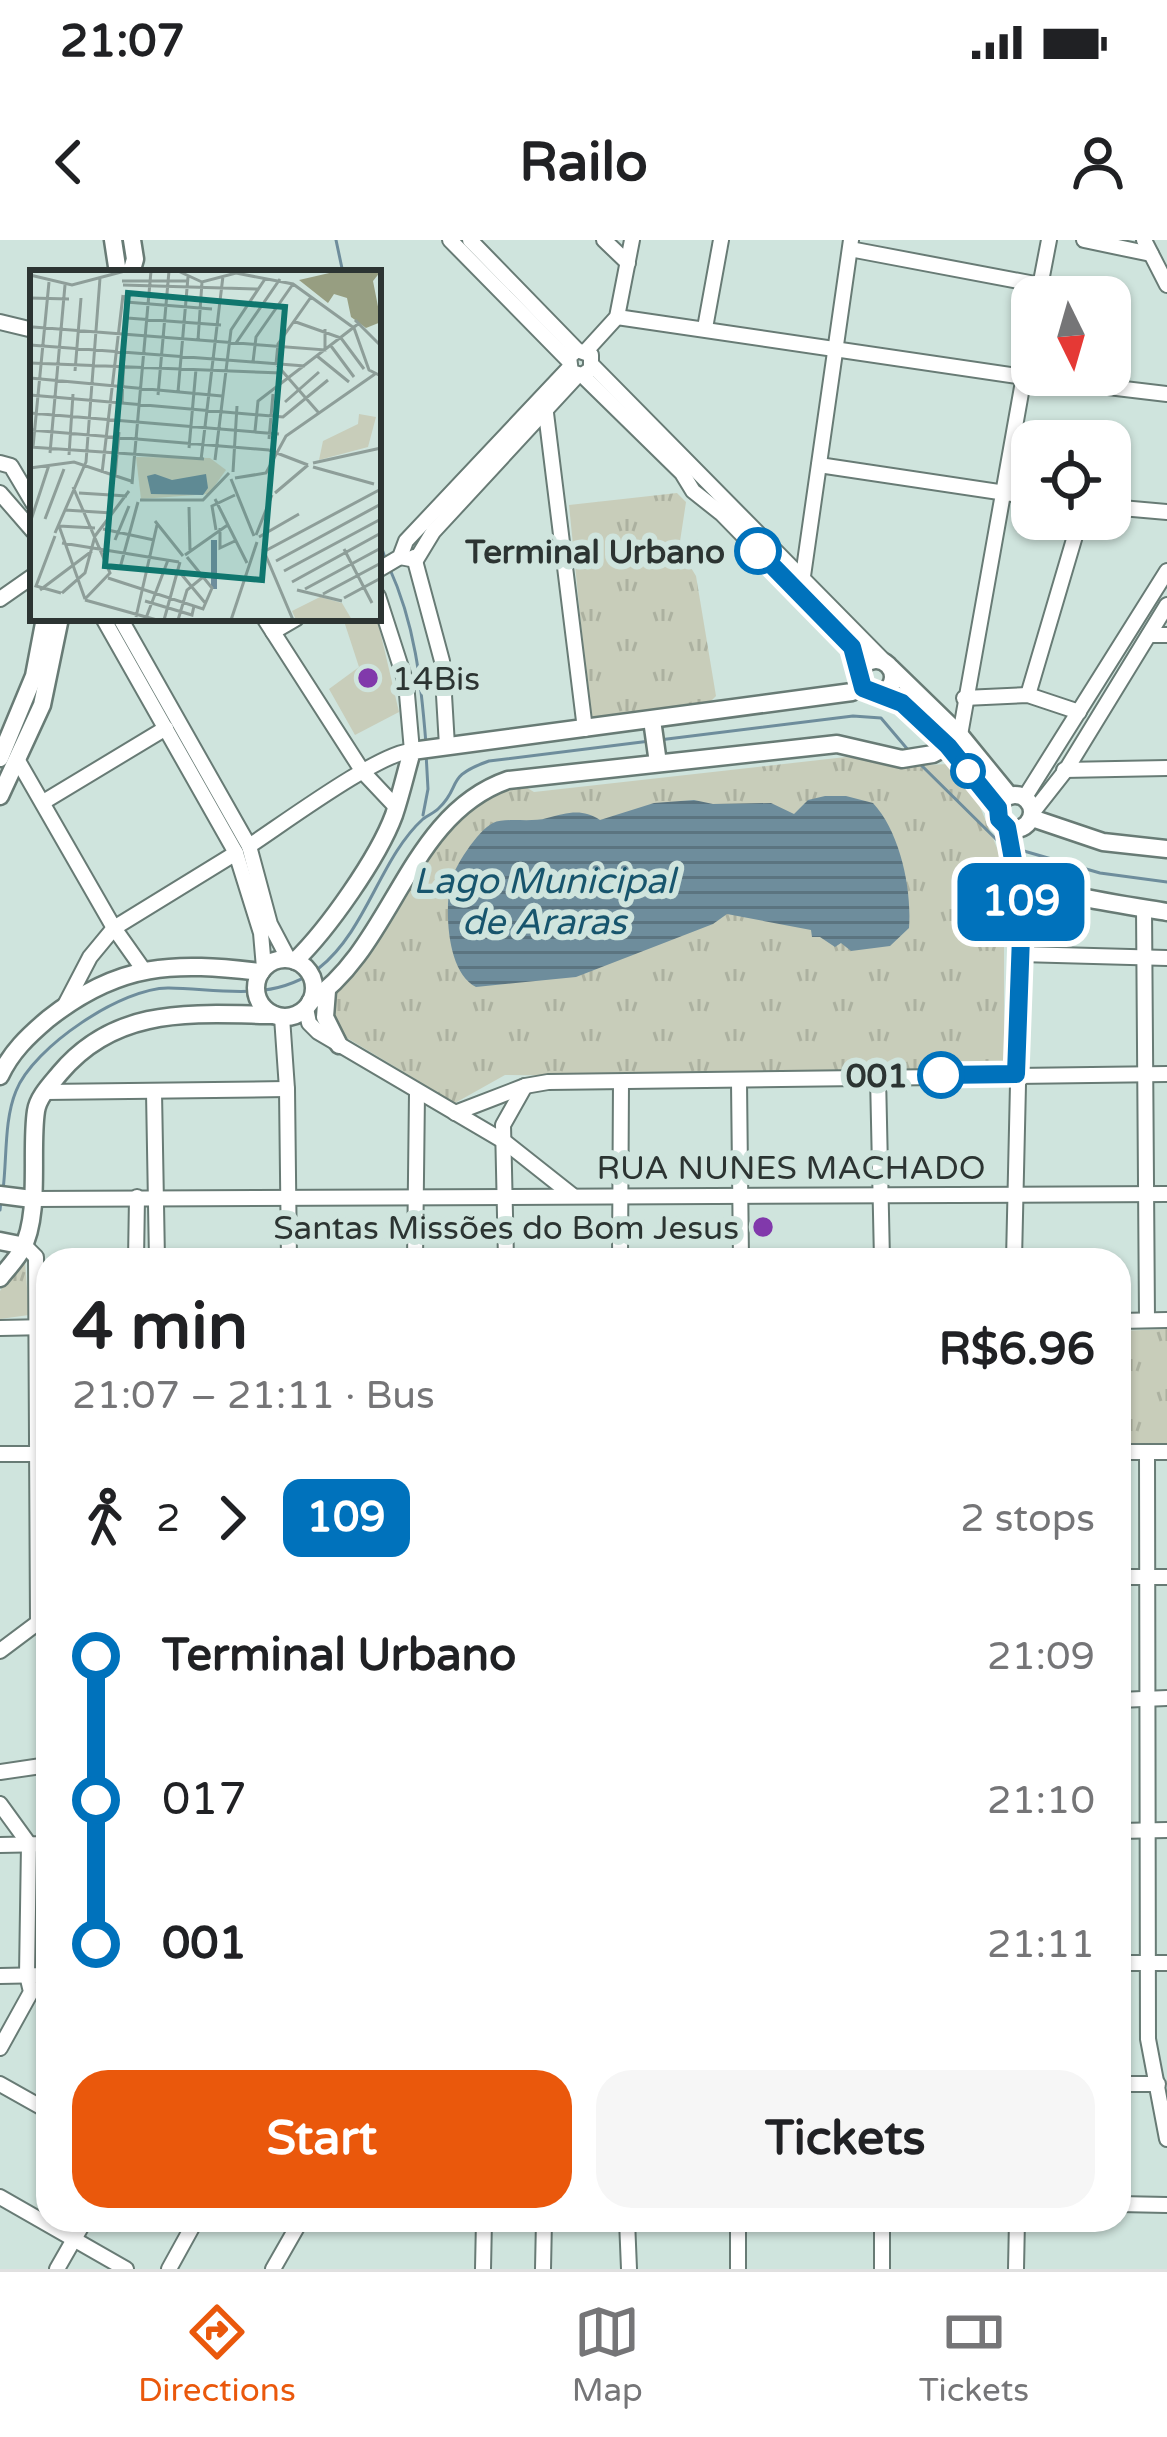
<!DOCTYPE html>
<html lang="en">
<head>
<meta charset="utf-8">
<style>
	body { margin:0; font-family:"Varela Round",sans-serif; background:#f6f6f6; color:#202124; height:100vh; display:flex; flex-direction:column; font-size:45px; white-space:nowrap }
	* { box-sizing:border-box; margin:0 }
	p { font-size:39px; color:#757577 }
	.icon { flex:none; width:66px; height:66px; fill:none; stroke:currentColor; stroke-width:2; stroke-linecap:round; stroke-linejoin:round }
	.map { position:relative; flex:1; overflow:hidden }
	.details { position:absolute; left:36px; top:1008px; width:1095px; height:984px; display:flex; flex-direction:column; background:#fff; border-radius:36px; box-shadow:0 3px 9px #0004 }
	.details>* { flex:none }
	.badge { padding:0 24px; border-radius:18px; font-size:42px; line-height:78px }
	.needle { width:78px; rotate:175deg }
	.buttons { position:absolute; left:1011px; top:36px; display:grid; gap:24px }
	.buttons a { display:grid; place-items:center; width:120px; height:120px; border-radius:24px; background:#fff; box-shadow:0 3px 9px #0004; font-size:60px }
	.map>.badge { position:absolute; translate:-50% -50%; box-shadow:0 0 0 6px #fff }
	.legs { display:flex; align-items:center; gap:18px; height:132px; padding:0 36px; font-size:39px }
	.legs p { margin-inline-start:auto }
	.headline { display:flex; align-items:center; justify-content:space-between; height:204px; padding:0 36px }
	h1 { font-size:66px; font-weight:800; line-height:90px }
	.action { display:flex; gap:24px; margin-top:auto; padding:24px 36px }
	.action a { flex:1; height:138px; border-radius:36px; background:#ea580c; color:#fff; font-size:48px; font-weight:800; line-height:138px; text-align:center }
	.action a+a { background:#f6f6f6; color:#202124 }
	ul { padding:0 36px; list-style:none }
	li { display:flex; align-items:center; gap:42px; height:144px; font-size:45px }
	li i { display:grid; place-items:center; width:18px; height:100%; margin:0 15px; background:currentColor }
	li i::after { content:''; width:30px; height:30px; margin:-15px; border:9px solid; border-radius:50%; background:#fff }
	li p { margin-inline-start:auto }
	li:first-child i { background:linear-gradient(#0000 50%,currentColor 0) }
	li:last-child i { background:linear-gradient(currentColor 50%,#0000 0) }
	.status { display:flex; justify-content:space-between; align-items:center; height:84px; padding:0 60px; background:#fff; direction:ltr }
	.status svg { height:33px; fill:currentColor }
	header { display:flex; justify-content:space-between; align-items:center; height:156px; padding:0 36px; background:#fff; font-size:54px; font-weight:800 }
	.tab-bar { display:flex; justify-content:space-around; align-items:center; height:168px; border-top:3px solid #e0e0e0; background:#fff; font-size:33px; color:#757577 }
	.tab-bar a { display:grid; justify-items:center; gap:6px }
	.tab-bar .current { color:#ea580c }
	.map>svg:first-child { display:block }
	.park { fill:url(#park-tufts) }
	.garden { fill:#c8cdba }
	.water { fill:url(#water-rules) }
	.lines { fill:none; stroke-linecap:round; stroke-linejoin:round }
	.stream { stroke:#6e8d9c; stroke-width:3 }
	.minor-casing { stroke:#687b75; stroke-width:18 }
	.major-casing { stroke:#687b75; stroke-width:21 }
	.minor { stroke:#fff; stroke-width:14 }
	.major { stroke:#fff; stroke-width:16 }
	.line-1-casing { stroke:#fff; stroke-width:27 }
	.line-1 { stroke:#0072bc; stroke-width:18 }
	.stop-1-dot { fill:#fff; stroke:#0072bc; stroke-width:6 }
	.poi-dot { fill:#8139ab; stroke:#cfe4dd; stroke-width:4.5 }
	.labels { text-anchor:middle; stroke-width:12; stroke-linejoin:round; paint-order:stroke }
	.stop-label { font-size:33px; font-weight:bold; fill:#2c3432; stroke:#cfe4dd; text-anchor:end }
	.poi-label { font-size:33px; fill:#2c3432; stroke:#cfe4dd; text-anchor:start }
	.street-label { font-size:33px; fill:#2c3432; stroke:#cfe4dd }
	.water-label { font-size:36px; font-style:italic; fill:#17556d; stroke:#cfe4dd }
	.inset-river { fill:none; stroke:#6e8d9c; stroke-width:6 }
	.inset-road { fill:none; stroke:#8e9e99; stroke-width:3 }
	.view { fill:#0f766e; fill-opacity:0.15; stroke:#0f766e; stroke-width:6 }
	.inset-edge { fill:none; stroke:#2c3432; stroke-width:6 }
</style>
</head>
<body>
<div class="status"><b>21:07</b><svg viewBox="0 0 49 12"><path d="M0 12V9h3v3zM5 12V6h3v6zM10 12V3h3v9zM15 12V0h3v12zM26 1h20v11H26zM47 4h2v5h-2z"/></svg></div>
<header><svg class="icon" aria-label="back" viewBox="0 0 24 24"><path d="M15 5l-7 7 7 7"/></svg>Railo<svg class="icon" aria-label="person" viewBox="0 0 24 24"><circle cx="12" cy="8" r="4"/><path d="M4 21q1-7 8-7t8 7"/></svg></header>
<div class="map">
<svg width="1167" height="2029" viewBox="0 0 1167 2029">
	<defs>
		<pattern id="park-tufts" width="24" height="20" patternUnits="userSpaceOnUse" patternTransform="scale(3)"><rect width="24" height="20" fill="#c8cdba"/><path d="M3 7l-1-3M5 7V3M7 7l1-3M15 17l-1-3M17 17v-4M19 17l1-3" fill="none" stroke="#acb1a0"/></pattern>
		<pattern id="water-rules" width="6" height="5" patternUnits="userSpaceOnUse" patternTransform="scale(3)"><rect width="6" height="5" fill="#6e8d9c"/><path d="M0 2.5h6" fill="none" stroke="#5b7480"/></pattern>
	</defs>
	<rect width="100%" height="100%" fill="#cfe4dd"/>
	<g class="park">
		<path d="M677,253L686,262L679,308L696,336L716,456L705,467L598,481L590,475L569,265Z"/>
		<path d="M846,517L905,526L949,524L976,557L1004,625V827L670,837L505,835L455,863L347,798L334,786L329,768L334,756C376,694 447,555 524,546L534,552Z"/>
		<path d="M20,1021H25L29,1075L0,1079V1051Z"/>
		<path d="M1167,1089V1206L1119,1205V1091Z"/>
	</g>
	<path class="garden" d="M343,378H377L399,472L355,495L329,449L359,427Z"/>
	<path class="water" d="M825,556H846L873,563C900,592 912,649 909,688L890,706L851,711L841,703L835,707L820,697H812L811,690L727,674L713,684L576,737L476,747C447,732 445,673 450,644C453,628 478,590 493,583C505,577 531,583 547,578C567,573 582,568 600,580L654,563L694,560L713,564L771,563L794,574L808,560Z"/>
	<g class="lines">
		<g class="stream">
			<path d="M336,0L343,33"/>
			<path d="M378,297L385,318"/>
			<path d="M389,327C415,384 421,441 426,504"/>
			<path d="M659,500L853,476L881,478L909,511"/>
			<path d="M919,523L1002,605"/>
			<path d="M423,575L428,549L426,513"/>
			<path d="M1017,609L1100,633L1167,642"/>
			<path d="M3,950C7,919 4,880 16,851C33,807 123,747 169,748C222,749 273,763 319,728C367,690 380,618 423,579C428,575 434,573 438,569C463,546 443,537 489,521L650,501"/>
			<path d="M0,970L1,960"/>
		</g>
		<defs>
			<g id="minor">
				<path d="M450,0L568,120"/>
				<path d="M470,0L577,110L591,115V129L582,135L571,132L569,117L577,110"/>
				<path d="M604,0L628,23"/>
				<path d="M1084,0L1151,14"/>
				<path d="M1144,0L1167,45"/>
				<path d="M850,9L1040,45"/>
				<path d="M1038,57L1049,0"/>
				<path d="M617,77L1024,137L1167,154"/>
				<path d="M0,82L33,90"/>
				<path d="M705,88L721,0"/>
				<path d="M586,111L617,77L632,0"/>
				<path d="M593,126L885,422"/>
				<path d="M582,135L682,233L693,251L722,274L852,407L859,436"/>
				<path d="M532,169L546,173L585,489"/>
				<path d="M1104,201L1106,196"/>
				<path d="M0,223L11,226L33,263"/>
				<path d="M819,225L1032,257"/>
				<path d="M0,253L33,291"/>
				<path d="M1110,267L1167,272"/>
				<path d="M400,317L416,320L433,292L578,135"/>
				<path d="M414,317L442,421L447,506"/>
				<path d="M378,330L400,317L406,301L569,128"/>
				<path d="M803,336L851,0"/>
				<path d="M0,359L33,336"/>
				<path d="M103,378L236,613L261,693L264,728"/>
				<path d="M120,378L249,606L270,684L289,720"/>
				<path d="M264,378L363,532L396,567"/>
				<path d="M273,392L297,378"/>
				<path d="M1149,395H1167"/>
				<path d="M1028,455L1080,279"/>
				<path d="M964,458L1028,455L1079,472"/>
				<path d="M960,495L1032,91"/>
				<path d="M17,519L114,688L143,729"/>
				<path d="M1064,530L1167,528"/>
				<path d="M1025,557L1167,331"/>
				<path d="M45,561L166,488"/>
				<path d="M1033,572L1066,530L1167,365"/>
				<path d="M249,606C280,586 381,511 412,511L406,443L378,356"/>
				<path d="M1144,668L1147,1080"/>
				<path d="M1020,714L1167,718"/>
				<path d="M65,765L90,717L114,688L236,613"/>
				<path d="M306,768L309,783L318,792L505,902L572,955"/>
				<path d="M282,777L287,849L289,1020"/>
				<path d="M878,836L882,1020"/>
				<path d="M739,842L741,1020"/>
				<path d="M45,852L287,849"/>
				<path d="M154,852L157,1020"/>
				<path d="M455,873L525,846L548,842L1167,834"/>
				<path d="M32,959L1167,954"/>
				<path d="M25,1006L36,1017L38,1381"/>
				<path d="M136,1020L137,957"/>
				<path d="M415,1020L417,853"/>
				<path d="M506,1020L503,885L525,846"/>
				<path d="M620,1020L621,842"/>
				<path d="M1014,1020L1022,669L1016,625"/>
				<path d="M1119,1081L1167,1080"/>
				<path d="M0,1088L48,1087"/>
				<path d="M1119,1212H1167"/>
				<path d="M1147,1212L1148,1799L1167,1899"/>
				<path d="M0,1214H48"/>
				<path d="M1119,1337H1167"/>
				<path d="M0,1411L48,1375"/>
				<path d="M1119,1460L1167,1458"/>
				<path d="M0,1532L48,1525"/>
				<path d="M0,1564L29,1604L27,1735L31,1752L0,1808"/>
				<path d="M1119,1591L1167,1590"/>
				<path d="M0,1605L48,1604"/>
				<path d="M1119,1723H1167"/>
				<path d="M0,1736L48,1735"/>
				<path d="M0,1844L48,1871"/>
				<path d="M1119,1844H1158"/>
				<path d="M0,1957L126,2029"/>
				<path d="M1119,1964L1167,1965"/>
				<path d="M627,1980L629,2029"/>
				<path d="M882,1980V2029"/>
				<path d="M57,2029L85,1980"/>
				<path d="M169,2029L196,1980"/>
				<path d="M273,2029L301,1980"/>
				<path d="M483,2029L484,1980"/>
				<path d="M543,2029L544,1980"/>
				<path d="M738,2029V1980"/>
				<path d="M1016,2029L1017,1980"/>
			</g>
			<g id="major">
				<path d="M113,0L118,33"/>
				<path d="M131,33L135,19L132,0"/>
				<circle cx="876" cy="437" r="17"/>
				<path d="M891,428L960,495L1009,555"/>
				<path d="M875,454C928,470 964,526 998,568"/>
				<path d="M652,480L658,523"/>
				<path d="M0,518L34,436L45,378"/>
				<circle cx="1015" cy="572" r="17"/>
				<path d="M0,556L42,465L60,378"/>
				<path d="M1032,578L1103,602L1167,609"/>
				<path d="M1007,587C1011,604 1012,628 1028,640C1049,655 1138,667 1167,672"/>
				<circle cx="285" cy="748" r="29"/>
				<path d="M295,721C328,689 378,618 394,575C401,554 406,532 412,511L852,452L861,444"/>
				<path d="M327,751L325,777L339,805"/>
				<path d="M310,762C394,706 407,575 508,540L837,504L902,519L933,514L948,506"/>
				<path d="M0,836C11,812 28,796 48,779C120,722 174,722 261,732"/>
				<path d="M0,955L32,959"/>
				<path d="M0,1001L25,1006"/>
				<path d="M0,1038C7,1029 17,1019 22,1009C41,975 30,910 36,871C38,857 51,844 60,833C117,765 194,774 274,775"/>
			</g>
		</defs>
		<use href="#minor" class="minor-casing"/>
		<use href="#major" class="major-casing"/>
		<use href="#minor" class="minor"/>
		<use href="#major" class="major"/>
	</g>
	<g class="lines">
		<defs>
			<path id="line-1" d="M758,311L852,407L863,448L902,463L948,506L998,568L999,579L1007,587L1022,669L1016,834L941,835"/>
		</defs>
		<use href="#line-1" class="line-1-casing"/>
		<use href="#line-1" class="line-1"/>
	</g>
	<g class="stop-1-dot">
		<circle cx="758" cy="311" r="21"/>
		<circle cx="968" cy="531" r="15"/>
		<circle cx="941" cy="835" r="21"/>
	</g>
	<g class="poi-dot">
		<circle cx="368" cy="438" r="12"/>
		<circle cx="763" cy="987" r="12"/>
	</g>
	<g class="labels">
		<g class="stop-label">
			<text x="725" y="323">Terminal Urbano</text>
			<text x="908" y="847">001</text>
		</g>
		<g class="poi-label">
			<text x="392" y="450">14Bis</text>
			<text x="739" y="999" text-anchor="end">Santas Missões do Bom Jesus</text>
		</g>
		<g class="street-label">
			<text x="791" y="939">RUA NUNES MACHADO</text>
		</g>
		<g class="water-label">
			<text x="544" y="653">Lago Municipal<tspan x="544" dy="41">de Araras</tspan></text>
		</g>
	</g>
	<g transform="translate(30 30)">
		<rect width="351" height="351" fill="#cfe4dd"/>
		<path d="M329,144L346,147L338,177L289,190L293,171L328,154Z" fill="#c8cdba"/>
		<path d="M308,1H351L343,11L351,52L336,58L321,47L317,28L304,24L298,33L269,10Z" fill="#979e81"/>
		<path d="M290,327L312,333L322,350H266L262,341Z" fill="#c8cdba"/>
		<path d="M106,187L180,188L196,200L179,224L111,229Z" fill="#c8cdba"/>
		<path d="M125,204L142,210L176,204L178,218L173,225L121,224L117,206Z" fill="#6e8d9c"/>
		<path class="inset-river" d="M184,319V270"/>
		<path class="inset-road" d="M148,1L172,12L206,3L263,14L324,58L339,100L351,106M0,5L42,15L95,1M92,11H158M93,15L228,19M281,27L248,74L246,94L288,142M0,28L39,29M96,32L182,39M97,48L191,55M325,50L351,76M263,51L311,68L334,99M3,57L295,80V59M168,70L172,12M206,73L250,9M0,75L275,96M301,76L324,107M287,86L319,112M223,92L226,67L263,14M0,93L252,103M45,101L51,28M0,108L192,126M148,122L158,7M0,125L253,147L298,110M128,125L139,1M255,132L289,102M92,133L96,25M0,143L249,164M0,160L239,180M225,161L228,131L328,54M239,169L243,124M0,177L174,189M3,177L19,12M159,178L166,99M239,180L278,195M20,183L35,15M39,185L43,124M171,190L193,6M185,190L201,60L235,9M283,193L351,178M283,197L344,214M0,198L44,192L101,211M203,202L207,136M72,203L93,25M85,206L89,162M205,208L236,203L256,166L345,104M201,209L224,266M102,214L121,1M43,217L80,303L55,329M49,223L97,226M245,223L278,195M185,229L217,293M110,230H173L199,203M159,237L160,280M35,240L82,243M15,249L34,199M125,251L153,286M0,253L19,195M29,256L55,329M29,256L65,258M190,258V278L207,270M73,259L124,270M186,260L182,236L205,225M25,263L56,192L70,8M226,265L242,225M25,266L6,316L31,323M229,267L269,244M85,270L99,236M32,273L149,292M233,279L263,350M314,279L342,333M235,281L351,219M155,285L199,254M246,291L351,234M90,298L108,232M147,299L176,334M254,301L351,249M78,308L173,339L182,318L157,287M262,312L351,263M275,319L351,278M10,320L62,281M267,320L312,331M32,323L55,303L65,266L99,221M293,324L351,293M314,328L351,308M55,330L127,350M115,331L162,345L164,336M106,347L127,255M116,348L138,290M134,350L150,292M148,350L157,320L173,307M201,350L227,272"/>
		<path class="view" d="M98,23L255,37L232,310L75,296Z"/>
		<rect width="351" height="351" class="inset-edge"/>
	</g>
</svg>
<div class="buttons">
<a><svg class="needle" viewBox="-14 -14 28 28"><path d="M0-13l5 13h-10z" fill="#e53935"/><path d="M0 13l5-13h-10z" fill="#757577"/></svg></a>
<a><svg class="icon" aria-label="locate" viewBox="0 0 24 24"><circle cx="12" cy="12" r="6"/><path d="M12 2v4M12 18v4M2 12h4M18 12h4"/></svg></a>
</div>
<b class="badge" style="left:1021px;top:662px;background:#0072bc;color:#fff">109</b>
<section class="details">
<div class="headline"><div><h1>4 min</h1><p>21:07 – 21:11 · Bus</p></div><b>R$6.96</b></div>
<div class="legs"><svg class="icon" aria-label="walk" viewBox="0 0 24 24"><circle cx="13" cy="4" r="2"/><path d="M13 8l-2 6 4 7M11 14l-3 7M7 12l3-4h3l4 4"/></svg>2<svg class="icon" aria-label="forward" viewBox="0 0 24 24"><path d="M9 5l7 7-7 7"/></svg><b class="badge" style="background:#0072bc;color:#fff">109</b><p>2 stops</p></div>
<ul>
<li><i style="color:#0072bc"></i><b>Terminal Urbano</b><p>21:09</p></li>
<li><i style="color:#0072bc"></i><span>017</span><p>21:10</p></li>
<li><i style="color:#0072bc"></i><b>001</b><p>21:11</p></li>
</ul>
<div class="action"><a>Start</a><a>Tickets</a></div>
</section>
</div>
<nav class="tab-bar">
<a class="current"><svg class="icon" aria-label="directions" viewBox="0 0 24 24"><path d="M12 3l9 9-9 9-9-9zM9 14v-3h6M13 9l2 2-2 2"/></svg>Directions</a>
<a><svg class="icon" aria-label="map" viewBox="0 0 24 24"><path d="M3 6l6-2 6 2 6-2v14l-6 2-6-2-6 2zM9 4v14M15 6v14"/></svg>Map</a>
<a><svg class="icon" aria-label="tickets" viewBox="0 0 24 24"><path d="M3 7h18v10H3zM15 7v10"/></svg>Tickets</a>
</nav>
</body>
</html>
